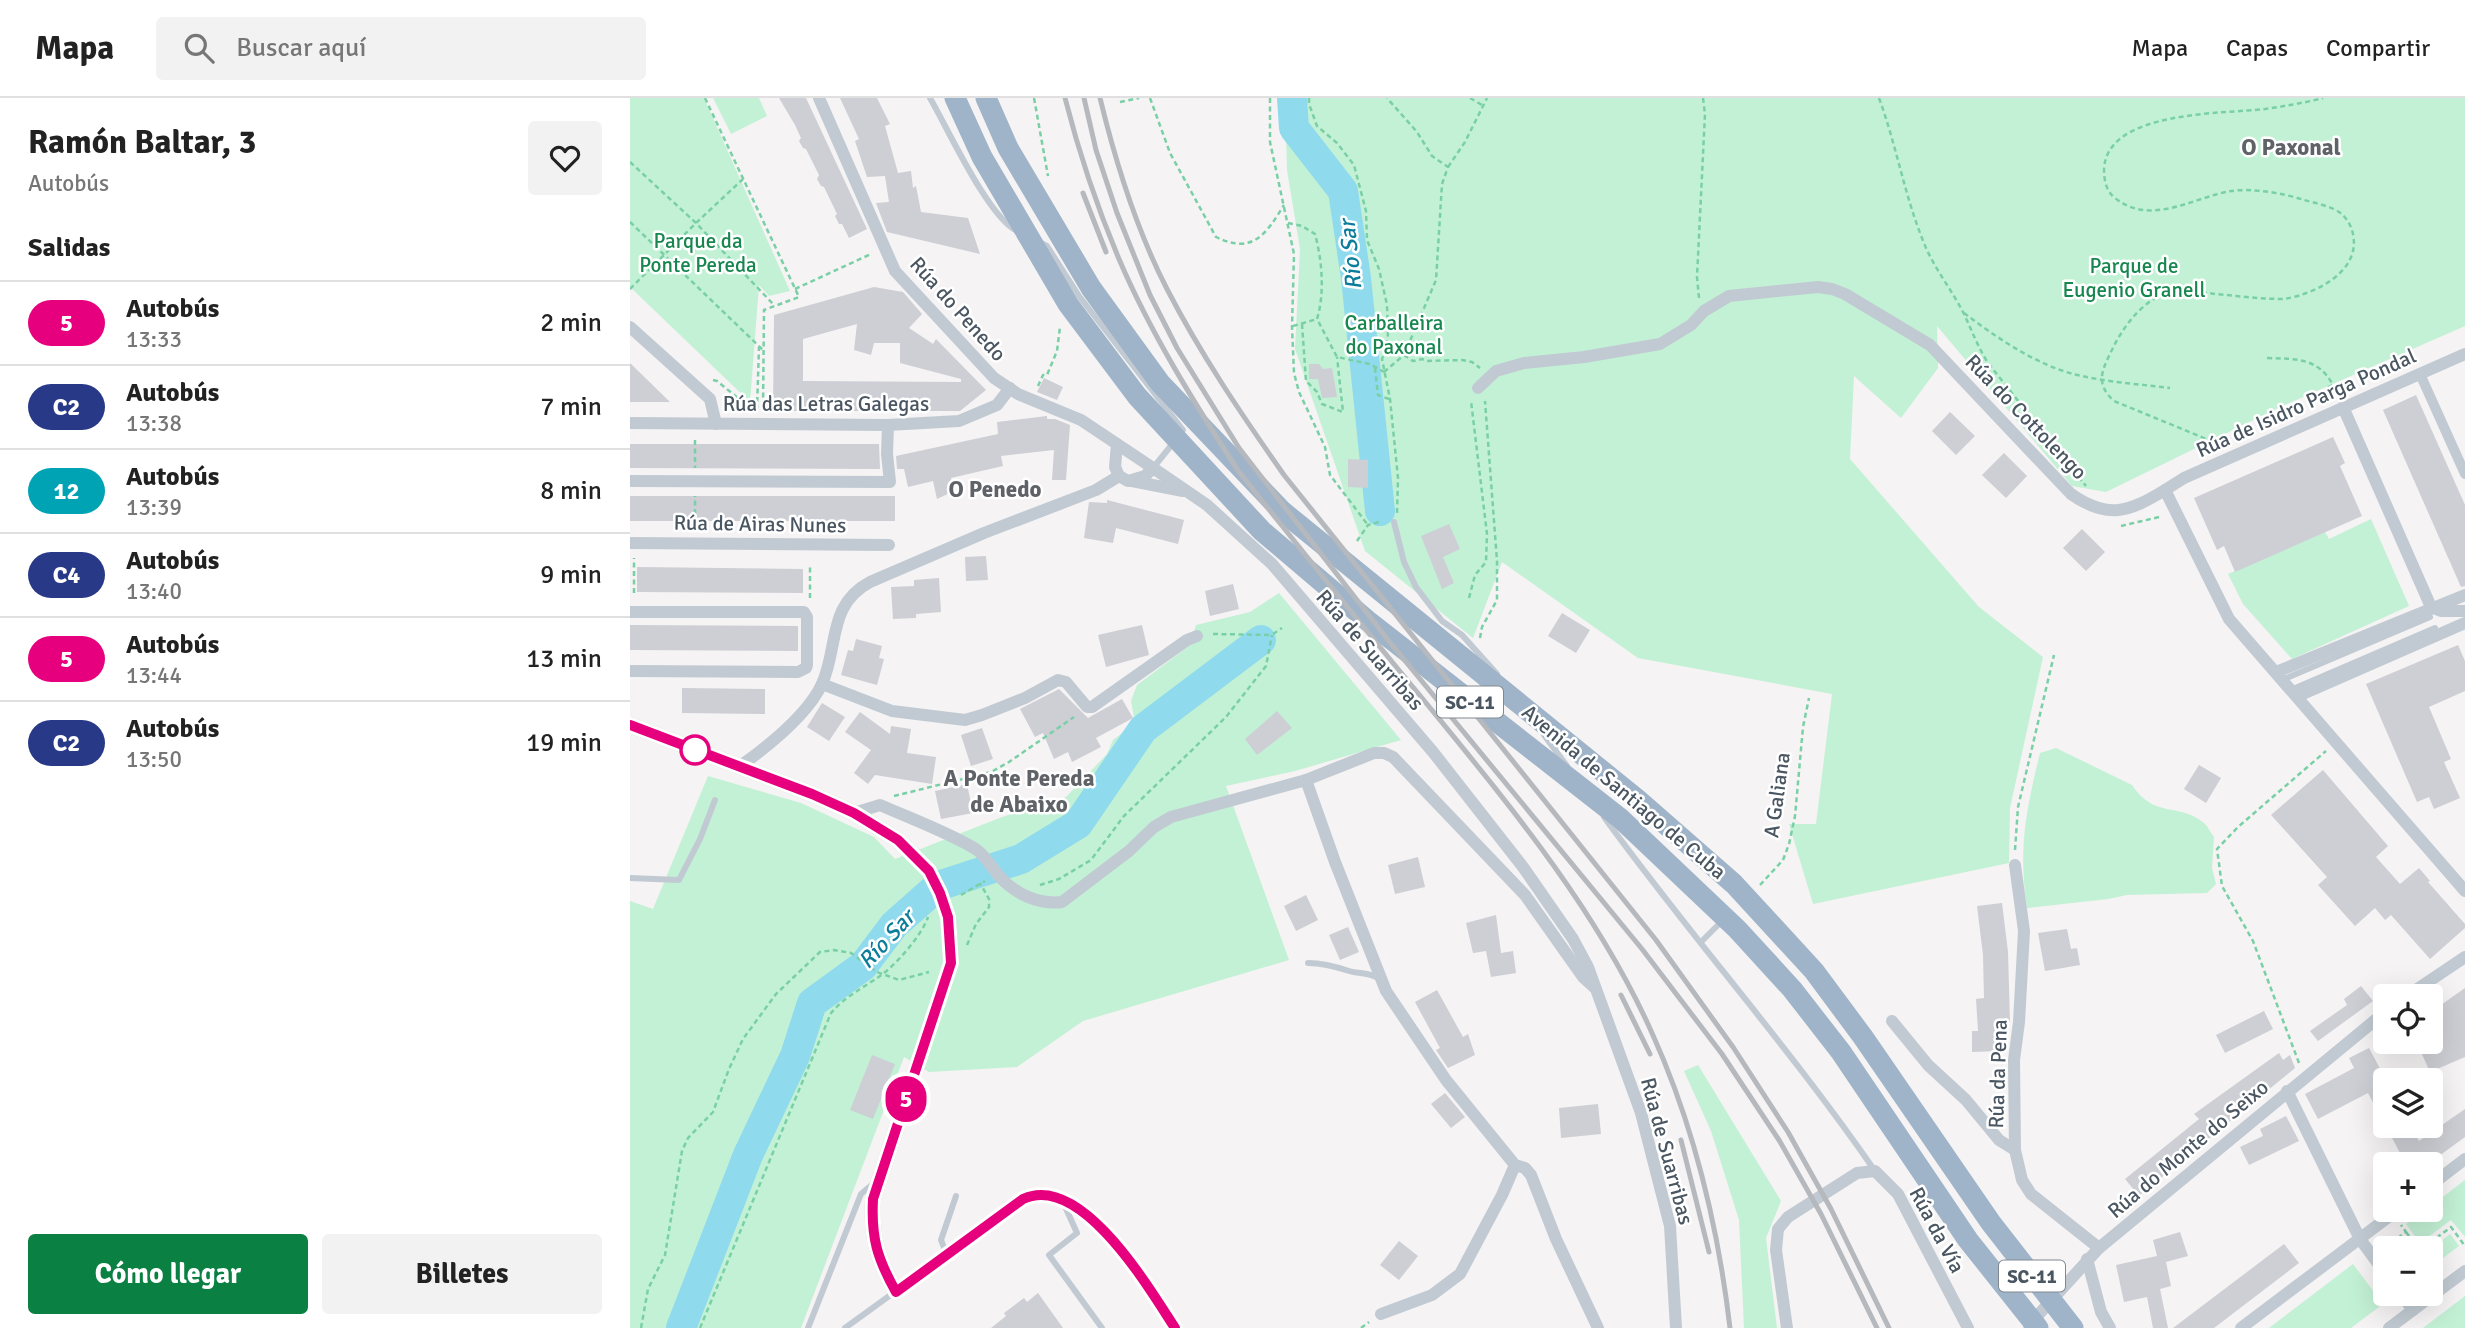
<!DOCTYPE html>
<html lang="es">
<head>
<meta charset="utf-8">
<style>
	body { margin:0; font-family:Signika,sans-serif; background:#f2f2f2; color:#222; height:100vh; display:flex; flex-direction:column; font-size:26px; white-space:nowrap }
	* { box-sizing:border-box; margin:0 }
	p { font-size:23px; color:#767676 }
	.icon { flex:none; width:38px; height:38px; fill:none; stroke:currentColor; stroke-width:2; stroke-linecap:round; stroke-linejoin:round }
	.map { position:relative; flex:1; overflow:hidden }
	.drawer { display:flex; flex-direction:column; background:#fff; width:630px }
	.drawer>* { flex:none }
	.badge { padding:0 14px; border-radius:23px; font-size:24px; line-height:46px }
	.tools { position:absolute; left:1743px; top:886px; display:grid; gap:14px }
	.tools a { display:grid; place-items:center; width:70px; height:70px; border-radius:7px; background:#fff; box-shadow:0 7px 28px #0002; font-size:35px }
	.map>.badge { position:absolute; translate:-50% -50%; box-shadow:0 0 0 4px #fff }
	h2 { padding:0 28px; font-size:26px; line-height:63px }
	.round { display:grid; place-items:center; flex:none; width:74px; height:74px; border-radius:7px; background:#f2f2f2 }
	.summary { display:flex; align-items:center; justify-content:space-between; height:119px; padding:0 28px }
	h1 { font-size:33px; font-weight:700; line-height:52px }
	.button { display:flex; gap:14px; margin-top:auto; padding:14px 28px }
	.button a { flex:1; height:80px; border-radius:7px; background:#0b8043; color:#fff; font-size:28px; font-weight:700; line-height:80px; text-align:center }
	.button a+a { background:#f2f2f2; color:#222 }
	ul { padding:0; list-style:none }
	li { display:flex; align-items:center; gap:21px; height:84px; padding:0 28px; border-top:2px solid #e0e0e0 }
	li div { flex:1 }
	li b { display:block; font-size:26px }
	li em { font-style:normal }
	li .badge { min-width:77px; font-weight:700; text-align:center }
	header { display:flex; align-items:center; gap:42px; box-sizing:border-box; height:98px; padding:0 35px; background:#fff; border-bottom:2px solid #e0e0e0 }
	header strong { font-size:33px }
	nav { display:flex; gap:38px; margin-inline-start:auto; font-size:24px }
	.search { width:490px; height:63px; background:#f2f2f2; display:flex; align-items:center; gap:18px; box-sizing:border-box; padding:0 24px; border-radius:7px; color:#767676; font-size:26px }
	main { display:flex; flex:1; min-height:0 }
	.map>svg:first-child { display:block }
	.green { fill:#c3f1d5 }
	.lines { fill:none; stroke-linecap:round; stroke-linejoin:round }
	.river { stroke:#90daee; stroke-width:30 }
	.building { fill:#cdcfd5; fill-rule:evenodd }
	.path { stroke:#7ad0a6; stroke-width:2.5; stroke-dasharray:5 3.5; stroke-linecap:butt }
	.service { stroke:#c1cad2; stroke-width:6 }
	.pedestrian { stroke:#c1cad2; stroke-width:10 }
	.minor { stroke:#c1cad2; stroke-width:12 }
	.tertiary { stroke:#c1cad2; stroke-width:16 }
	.trunk { stroke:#9fb4c9; stroke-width:21 }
	.rail { stroke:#b5b8bd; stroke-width:5 }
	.line-casing { stroke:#fff; stroke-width:16 }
	.line { stroke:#e6007e; stroke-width:10 }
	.stop-dot { fill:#fff; stroke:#e6007e; stroke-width:3.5 }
	.labels { text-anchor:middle; stroke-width:5; stroke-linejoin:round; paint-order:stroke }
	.shield { fill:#fff; stroke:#808990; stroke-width:2 }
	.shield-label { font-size:19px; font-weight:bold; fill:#4a5661 }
	.park-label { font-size:21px; fill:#17864f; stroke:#fff }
	.street-label { font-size:21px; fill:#4a5661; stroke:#fff }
	.neighbourhood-label { font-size:23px; font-weight:bold; fill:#5f6368; stroke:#fff }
	.water-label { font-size:23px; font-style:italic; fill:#0c7c9b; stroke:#fff }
</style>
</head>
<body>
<header>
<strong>Mapa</strong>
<div class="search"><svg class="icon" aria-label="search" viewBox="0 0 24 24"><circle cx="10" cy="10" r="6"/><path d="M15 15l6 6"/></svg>Buscar aquí</div>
<nav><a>Mapa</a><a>Capas</a><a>Compartir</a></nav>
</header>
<main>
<section class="drawer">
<div class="summary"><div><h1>Ramón Baltar, 3</h1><p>Autobús</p></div><a class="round"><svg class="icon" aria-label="heart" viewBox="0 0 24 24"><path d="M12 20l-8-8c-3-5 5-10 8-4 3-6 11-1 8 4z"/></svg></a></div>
<h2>Salidas</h2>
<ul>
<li><span class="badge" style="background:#e6007e;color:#fff">5</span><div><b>Autobús</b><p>13:33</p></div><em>2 min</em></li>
<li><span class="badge" style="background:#283a87;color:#fff">C2</span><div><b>Autobús</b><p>13:38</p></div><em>7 min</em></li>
<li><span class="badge" style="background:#00a3b4;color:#fff">12</span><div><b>Autobús</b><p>13:39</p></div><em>8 min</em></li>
<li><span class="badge" style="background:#283a87;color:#fff">C4</span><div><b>Autobús</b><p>13:40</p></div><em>9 min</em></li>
<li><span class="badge" style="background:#e6007e;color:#fff">5</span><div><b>Autobús</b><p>13:44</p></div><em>13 min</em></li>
<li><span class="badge" style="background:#283a87;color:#fff">C2</span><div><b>Autobús</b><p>13:50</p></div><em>19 min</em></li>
</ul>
<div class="button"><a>Cómo llegar</a><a>Billetes</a></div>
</section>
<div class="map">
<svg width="1835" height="1230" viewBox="0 0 1835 1230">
	<rect width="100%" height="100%" fill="#f5f3f3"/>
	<g class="green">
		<path d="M0,0H74L160,193L139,198L129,187L120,304L0,189Z"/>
		<path d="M83,0H129L137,18L101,36Z"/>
		<path d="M655,0H1835V228L1648,310L1476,394L1442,388L1307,228L1308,270L1271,320L1224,278L1220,361L1349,509L1413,559L1380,710L1379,765L1183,806L1159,726H1186L1202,596L1008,560L872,464L843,540L735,453L665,251L670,151L657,72Z"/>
		<path d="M1741,421L1779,508L1662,561L1613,506L1598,476L1695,434L1699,441Z"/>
		<path d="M649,495L771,642L665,673L596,688L659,862L453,923L387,969L299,974L274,959L171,1230H0V803L23,811L78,678L171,705L244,739L265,761L372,719L436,699L477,656L483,642L505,625L501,603L507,587L559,548L566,527L620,514Z"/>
		<path d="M1426,650L1502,687C1524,721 1549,704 1574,725C1578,729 1581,735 1584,739L1582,770L1586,786L1577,795L1497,797L1478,801L1397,810C1388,750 1396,713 1410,655Z"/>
		<path d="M1068,967L1151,1103L1136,1140L1147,1230H1114L1109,1122L1081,1033L1054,973Z"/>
		<path d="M1835,1082V1139L1821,1122L1790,1145L1776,1126L1796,1111H1801V1108Z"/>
		<path d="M1820,1136L1829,1148L1801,1169V1151Z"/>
		<path d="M1723,1166L1753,1206L1721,1230H1639Z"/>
		<path d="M1835,1198V1230H1793Z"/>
	</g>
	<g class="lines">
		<g class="river">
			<path d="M662,0L664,30L713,93L726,180L750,413"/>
			<path d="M51,1230L118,1057L165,958L182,905L233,868L264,827L308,788L391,761L448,726L513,631L631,542"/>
		</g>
	</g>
	<g class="building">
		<path d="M149,0H176L237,131L219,140L212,126H209L205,118L207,116L194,89L191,88L187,81L189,77L176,51L173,50L169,43L171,40L165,27Z"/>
		<path d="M210,0H247L260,26L255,28L268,75L281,73L283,90L286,88L291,114L338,120L350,156L257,134L246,105L259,104L255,78L237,79L225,43L229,41Z"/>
		<path d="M244,189L273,194L292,216L279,230L303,246L306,241L356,292L330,313H143L144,217ZM227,226L224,252L241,257L244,245H270V265L331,281V284L173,283V241Z"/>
		<path d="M0,265L40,304H0Z"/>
		<path d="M679,266H689L693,271L702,270L707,299L692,300L688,281H679Z"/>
		<path d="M414,280L433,289L427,302L407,294Z"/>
		<path d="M1786,297L1835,407V488L1831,489L1753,312Z"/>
		<path d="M1320,314L1345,338L1326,357L1302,333Z"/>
		<path d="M417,318V321H425L440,327L436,382H422L424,352L371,358L373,368L321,380L324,393L307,401L303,383L278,389L274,371H267L266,358L368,336L367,324Z"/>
		<path d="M1703,339L1715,365L1710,368L1732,418L1605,474L1594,448L1587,452L1564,400Z"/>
		<path d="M0,346H249L250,371L0,370Z"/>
		<path d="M1374,355L1397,378L1376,400L1352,377Z"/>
		<path d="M718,361L738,362V390L718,389Z"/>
		<rect x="0" y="398" width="265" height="25"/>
		<path d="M477,402L554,422L548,446L486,430L483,445L454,440L459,404L477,405Z"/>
		<path d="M819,426L830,451L813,459L824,485L812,491L791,438Z"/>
		<path d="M1452,431L1475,454L1456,473L1433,450Z"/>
		<path d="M356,458L358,482L336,483L335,459Z"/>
		<path d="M7,469L173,471V495L7,494Z"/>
		<path d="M309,480L311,514L286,516V520L263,521L261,489L284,488V482Z"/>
		<path d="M603,486L609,511L580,518L575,493Z"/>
		<path d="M932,515L960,532L946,555L918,538Z"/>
		<path d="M0,527L168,528V553L0,552Z"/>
		<path d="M512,527L519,557L476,569L468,537Z"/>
		<path d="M226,541L252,548L249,560L254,561L247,587L211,577L218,552L223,553Z"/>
		<path d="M1828,547L1835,563V593L1799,609L1821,661L1814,664L1830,700L1804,711L1799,699L1787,704L1736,586Z"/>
		<path d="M52,590L135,591V616L52,615Z"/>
		<path d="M429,591L458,620L492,601L503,620L466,640L471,649L442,664L438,654L424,661L413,635L405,639L390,611Z"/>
		<path d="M192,605L215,619L199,643L177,629Z"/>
		<path d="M647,613L662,630L627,657L615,641Z"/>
		<path d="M230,614L260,636L261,628L281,631L277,655L306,659L302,686L245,677L238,686L224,675L241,652L215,634Z"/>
		<path d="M352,630L363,661L341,668L331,637Z"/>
		<path d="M1569,667L1591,680L1576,705L1554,691Z"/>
		<path d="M1693,672L1758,748L1746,759L1770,786L1789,770L1800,783L1798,784L1835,826V830L1800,861L1761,817L1755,822L1745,810L1725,828L1688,787L1697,779L1641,717Z"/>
		<path d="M337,686L343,715L311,721L305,693Z"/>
		<path d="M788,759L795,789L765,796L758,767Z"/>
		<path d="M676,797L688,822L666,833L654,808Z"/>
		<path d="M1372,805L1378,854L1380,924H1372L1373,931H1368L1369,953L1342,954V933H1348L1346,901L1354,900L1353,857L1347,808Z"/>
		<path d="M866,817L871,855L883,853L886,875L861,879L856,853L843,855L836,825Z"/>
		<path d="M718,829L729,854L710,862L699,837Z"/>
		<path d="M1437,831L1441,851L1447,850L1450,867L1415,873L1408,835Z"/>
		<path d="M1731,888L1743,903L1688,943L1680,933L1717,907L1714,901Z"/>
		<path d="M1835,890V959L1800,974L1786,943H1813L1801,925V914Z"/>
		<path d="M807,892L833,939L838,936L845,957L818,970L806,952L810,950L785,904Z"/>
		<path d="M1634,913L1643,931L1595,955L1586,937Z"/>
		<path d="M1739,950L1755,980V1027H1780L1789,1043L1835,1011V1039L1798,1066H1776L1738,995L1688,1021L1675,996L1724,970L1719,960Z"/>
		<path d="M1649,955L1653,962L1660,957L1665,970L1509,1098L1495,1081L1569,1021L1564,1016Z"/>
		<path d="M242,957L265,966L243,1021L220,1012Z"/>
		<path d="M815,995L835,1019L821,1030L801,1006Z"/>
		<path d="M968,1006L971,1036L931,1040L929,1010Z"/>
		<path d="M1656,1018L1669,1043L1619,1067L1610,1049L1633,1038L1630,1031Z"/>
		<path d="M1550,1134L1558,1158L1536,1164L1541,1188L1530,1191L1538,1230H1523L1517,1199L1494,1204L1486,1167L1527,1158L1523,1142Z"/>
		<path d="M769,1143L788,1158L769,1182L750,1167Z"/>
		<path d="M1654,1146L1669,1165L1584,1230H1543Z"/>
		<path d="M408,1195L433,1230H361L376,1218L374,1215L394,1200L397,1204Z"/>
	</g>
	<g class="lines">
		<g class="path">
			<path d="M75,0L169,199L134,212L133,312"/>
			<path d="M404,0L418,78"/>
			<path d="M520,0L540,55L586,139C623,157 636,136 654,107"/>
			<path d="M640,0V44L664,156L662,229L664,275L669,294L695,349L700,377L738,427"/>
			<path d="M679,0V6L687,28L707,45L724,67L736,113L737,142L749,171L757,207L758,235L757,250L752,261L760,301L768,380L767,415"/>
			<path d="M840,0L852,7"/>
			<path d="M1249,0C1266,46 1274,95 1292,140C1302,168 1321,190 1334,216C1342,233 1348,249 1358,265L1456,388"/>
			<path d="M490,4L509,0"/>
			<path d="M0,64L66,125L144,207"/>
			<path d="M818,69L835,44L857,0"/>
			<path d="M0,124L134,253"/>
			<path d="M658,125L672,128L685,136C692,162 695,195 687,221L707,259L740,266L754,274"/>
			<path d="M0,191L66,125L113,81"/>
			<path d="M165,191L241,156"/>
			<path d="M1069,200L1067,179L1075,16L1073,0"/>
			<path d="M1334,215C1366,239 1403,265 1443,276C1475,284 1508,286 1540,290"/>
			<path d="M672,226L676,283L687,294L692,306L713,314L707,259"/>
			<path d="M663,228L687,221"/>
			<path d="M774,257L783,263L792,261L797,263L832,262L842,264L850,270"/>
			<path d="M1637,260C1665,261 1688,259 1703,287L1696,290L1698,294L1712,288L1710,284"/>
			<path d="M745,270L748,297L759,301"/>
			<path d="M754,274L774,257L806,182L812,86L818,69L802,58L787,34L757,0"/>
			<path d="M83,282L87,283L119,309L127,310L129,249"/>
			<path d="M408,288L413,277H417L427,253L430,229"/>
			<path d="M65,342V370"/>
			<path d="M1591,347L1484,303C1467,287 1470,276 1480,256C1492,230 1512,201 1542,193C1555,190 1572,194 1585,196C1608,198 1631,201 1654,201C1685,196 1731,174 1723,136C1721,127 1717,120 1709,114C1700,108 1685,105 1674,102C1652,95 1624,90 1601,93C1564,99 1521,129 1485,100C1476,93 1474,82 1474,71C1477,12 1594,16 1635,11C1655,8 1674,5 1693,0"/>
			<path d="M1491,428L1529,419"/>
			<path d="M65,433V398"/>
			<path d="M727,443L738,427L752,423"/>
			<path d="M4,495V460"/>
			<path d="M180,500V468"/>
			<path d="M839,500L845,477L856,464L857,436L841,303"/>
			<path d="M583,536L642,537"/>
			<path d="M643,536L652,530"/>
			<path d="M850,540L852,529L867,502V463L855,303"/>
			<path d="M264,698L361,674L379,664L444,619"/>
			<path d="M1385,752L1388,709L1424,557"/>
			<path d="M410,787L429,781L461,762L494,718L596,619L636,568L642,537"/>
			<path d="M1130,787L1153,762L1159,746L1165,718L1173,629L1179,600"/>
			<path d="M331,797L355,783"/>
			<path d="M337,847L346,826L359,809V801L350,785"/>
			<path d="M1669,965L1623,843L1592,788L1587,751L1608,729L1696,653"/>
			<path d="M1776,1134L1788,1150"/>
			<path d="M1754,1150L1776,1134L1771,1127"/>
			<path d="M1793,1150L1821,1129L1835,1148"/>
			<path d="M11,1230L18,1191L35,1157L52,1053L58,1040L83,1014L99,971L113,941L146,896L190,854L204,852L221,855L247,874L269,882L299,874"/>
			<path d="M70,1230L201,915C214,899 233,890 250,878C266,867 292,837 298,819"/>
			<path d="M731,1230L739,1224"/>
		</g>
		<g class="service">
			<path d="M300,0C318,31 358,119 387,133"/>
			<path d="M409,144L417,148L449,198L553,332L550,335"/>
			<path d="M523,370L544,344"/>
			<path d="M764,424L774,464L786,489L812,523L832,537L867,576"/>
			<path d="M1654,581L1800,519"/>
			<path d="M1663,591L1805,530"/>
			<path d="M914,637L937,668"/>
			<path d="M974,719C1061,839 1161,951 1245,1073"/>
			<path d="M0,780L49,782L70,741L85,702"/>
			<path d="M1072,843L1088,827"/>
			<path d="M678,865C693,865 704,868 719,873C729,876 738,874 748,880"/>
			<path d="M433,1104L447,1135L419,1157L472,1230"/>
			<path d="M317,1157L311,1142L326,1098"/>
			<path d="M178,1230L231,1096L244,1085"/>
			<path d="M215,1230L393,1101C451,1074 519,1191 545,1230"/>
		</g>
		<path class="pedestrian" d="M1790,276L1835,376"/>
		<g class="minor">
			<path d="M189,0L265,173L364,280L388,296L451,322L523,370L577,407L642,466L803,654L893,769L943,841L958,869L1011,1015L1040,1128L1046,1230"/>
			<path d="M0,229L80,301L86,326"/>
			<path d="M848,290L866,273L894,265L954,259L1030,246L1061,227L1074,213L1099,198L1188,189L1202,191L1215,196L1300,247L1441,396C1478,422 1499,414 1535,392L1599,521L1835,793"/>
			<path d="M1713,309L1801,509"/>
			<path d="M0,325L258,327L329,323L367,307L380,290"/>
			<path d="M487,346L485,369L489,378L498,383L515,378L523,370"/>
			<path d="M0,383L260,384L257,356L258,327"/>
			<path d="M502,383L553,393"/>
			<path d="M1535,392L1554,380L1835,256"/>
			<path d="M0,445L259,447"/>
			<path d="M1801,509L1811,513H1835"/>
			<path d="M0,514H174L177,519V567L176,570L168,574L0,573"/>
			<path d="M1646,574L1835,497"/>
			<path d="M192,586L262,613L335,622L352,617L395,600L428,582L436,584L457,609H462L557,542L567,538"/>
			<path d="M1668,598L1835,525"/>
			<path d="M109,669C137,649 177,618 192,586C209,548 197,507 240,484L354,435L466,392L489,378"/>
			<path d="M676,682L705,764L756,893L816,982L885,1067L895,1070L901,1077L926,1141L968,1230"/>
			<path d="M224,715L250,707C282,721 315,733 344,750C355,756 361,769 369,778C385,796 409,807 432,804L499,753L524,729L541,719L676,682L744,655H754L763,659L895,797L953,879L964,889"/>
			<path d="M1385,767L1394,833L1389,924L1384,962L1385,1052L1392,1082L1401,1096L1469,1150"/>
			<path d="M1777,898L1835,859"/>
			<path d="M1262,923L1298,967L1336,1002L1369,1042L1385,1052"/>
			<path d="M1657,993L1730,1141L1755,1175"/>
			<path d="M1801,1087L1835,1061"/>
			<path d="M1457,1161L1471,1214L1480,1230"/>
			<path d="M1770,1195L1783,1212"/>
			<path d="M751,1216L802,1197L830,1176L872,1097L885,1067"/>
			<path d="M1399,1227L1469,1150L1755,914"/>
			<path d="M1157,1230L1146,1152L1148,1131L1158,1119L1227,1075L1245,1073L1268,1096L1338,1230"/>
			<path d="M1611,1230L1769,1111"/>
			<path d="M1759,1230L1835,1173"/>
		</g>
		<path class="tertiary" d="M0,627L182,696L224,715L268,742L299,773L310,795L318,819L321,865L243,1101C241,1140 247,1160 266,1194"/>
		<g class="trunk">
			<path d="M325,0L352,59L438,206L507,298L632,433L738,523L991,721L1107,831L1162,891L1211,954L1338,1142L1408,1230"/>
			<path d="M356,0L378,50L461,190L530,285L652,413L1008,702L1104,786L1184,873L1233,939L1361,1125L1443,1230"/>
		</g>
		<g class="rail">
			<path d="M435,0C449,55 467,109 489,161C521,236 565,306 609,374C670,450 730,526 792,600C877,704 967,811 1022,935C1064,1028 1088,1128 1100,1230"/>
			<path d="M454,0L466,52L487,115L520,197L547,250L609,350L758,542L1012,851L1092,956L1149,1042L1191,1116L1247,1230"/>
			<path d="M470,0C486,66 506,131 537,191C571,257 612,317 654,377L1026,842L1103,949L1158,1034L1201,1111L1259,1230"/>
			<path d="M453,95L476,154"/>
			<path d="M991,897L1020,956"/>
			<path d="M1051,1042L1079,1154"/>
		</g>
	</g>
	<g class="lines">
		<defs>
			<path id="line" d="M0,627L182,696L224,715L268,742L299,773L310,795L318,819L321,865L243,1101C241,1140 247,1160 266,1194L393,1101C451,1074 519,1190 545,1230"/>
		</defs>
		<use href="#line" class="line-casing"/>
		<use href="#line" class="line"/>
	</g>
	<circle class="stop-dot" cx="65" cy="652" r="14"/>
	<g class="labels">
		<g class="shield">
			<rect x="807" y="588.5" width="66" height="31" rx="5"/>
			<rect x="1369" y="1162.5" width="66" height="31" rx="5"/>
		</g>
		<g class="shield-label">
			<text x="840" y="611">SC-11</text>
			<text x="1402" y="1185">SC-11</text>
		</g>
		<g class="park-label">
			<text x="68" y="150">Parque da<tspan x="68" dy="24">Ponte Pereda</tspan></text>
			<text x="1504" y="175">Parque de<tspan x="1504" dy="24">Eugenio Granell</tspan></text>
			<text x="764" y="232">Carballeira<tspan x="764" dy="24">do Paxonal</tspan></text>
		</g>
		<g class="street-label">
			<text transform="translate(328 211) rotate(48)" y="7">Rúa do Penedo</text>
			<text transform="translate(1676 305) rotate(-24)" y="7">Rúa de Isidro Parga Pondal</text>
			<text x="196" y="313">Rúa das Letras Galegas</text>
			<text transform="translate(1396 319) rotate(46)" y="7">Rúa do Cottolengo</text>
			<text transform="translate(130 426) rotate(1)" y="7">Rúa de Airas Nunes</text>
			<text transform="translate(740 552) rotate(49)" y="7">Rúa de Suarribas</text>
			<text transform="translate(994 694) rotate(40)" y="7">Avenida de Santiago de Cuba</text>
			<text transform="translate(1147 697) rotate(-82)" y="7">A Galiana</text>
			<text transform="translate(1368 976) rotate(-88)" y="7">Rúa da Pena</text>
			<text transform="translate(1558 1051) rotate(-40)" y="7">Rúa do Monte do Seixo</text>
			<text transform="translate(1037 1053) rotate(75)" y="7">Rúa de Suarribas</text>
			<text transform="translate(1307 1132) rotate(62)" y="7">Rúa da Vía</text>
		</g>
		<g class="neighbourhood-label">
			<text x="1661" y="57">O Paxonal</text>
			<text x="365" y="399">O Penedo</text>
			<text x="389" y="688">A Ponte Pereda<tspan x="389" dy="26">de Abaixo</tspan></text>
		</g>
		<g class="water-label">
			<text transform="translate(720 157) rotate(-96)" y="8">Río Sar</text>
			<text transform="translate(256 841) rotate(-47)" y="8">Río Sar</text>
		</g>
	</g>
</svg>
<div class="tools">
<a><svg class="icon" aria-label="locate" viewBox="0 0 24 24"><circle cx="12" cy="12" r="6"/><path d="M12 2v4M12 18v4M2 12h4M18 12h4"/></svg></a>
<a><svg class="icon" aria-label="layers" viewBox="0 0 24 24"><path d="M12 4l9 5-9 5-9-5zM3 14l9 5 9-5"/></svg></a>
<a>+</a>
<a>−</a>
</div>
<b class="badge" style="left:276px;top:1001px;background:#e6007e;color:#fff">5</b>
</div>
</main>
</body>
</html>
